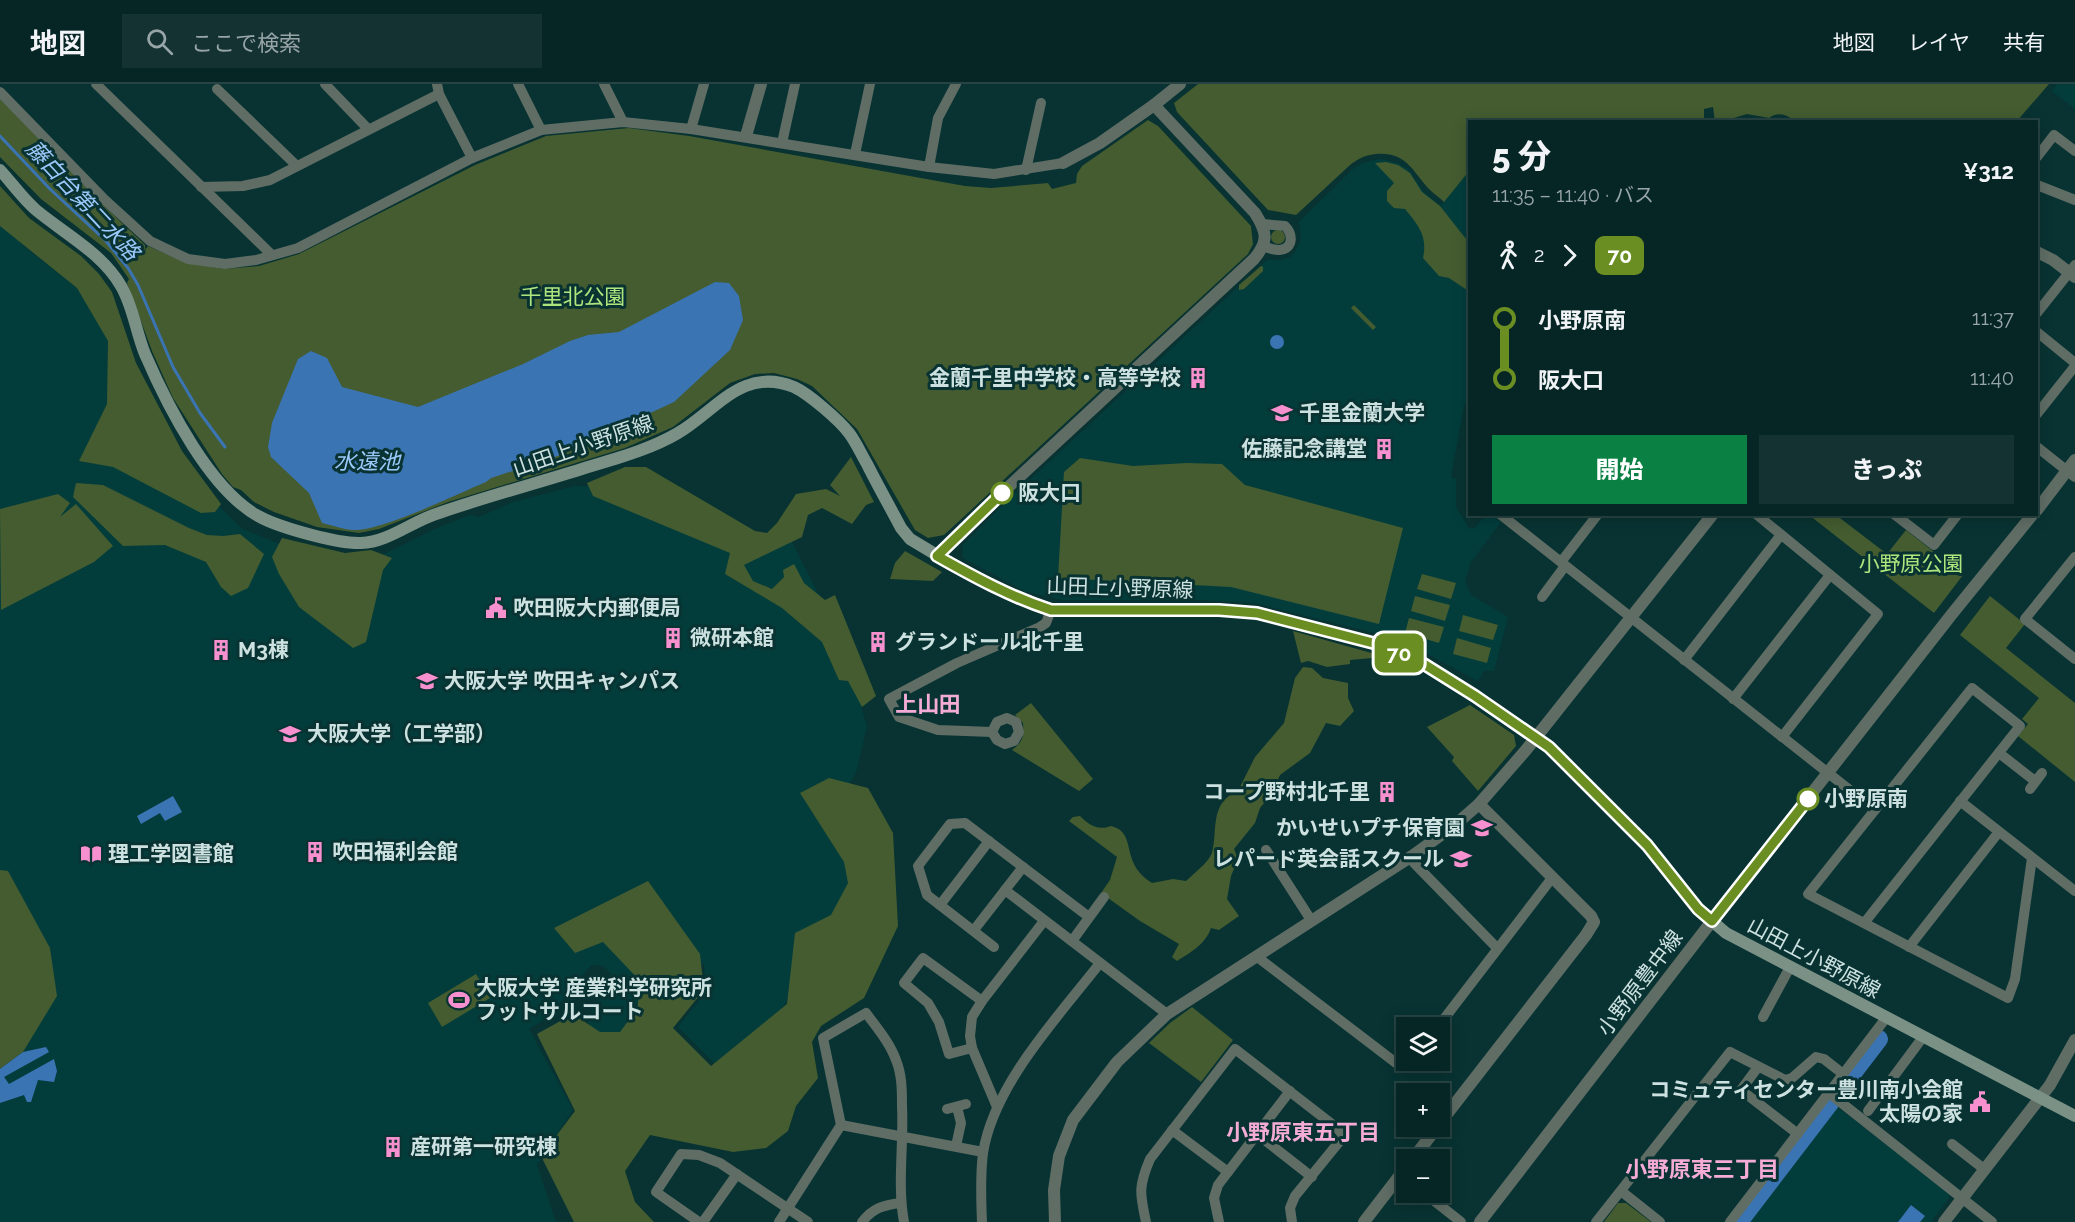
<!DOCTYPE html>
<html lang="ja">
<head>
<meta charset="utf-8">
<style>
	body { margin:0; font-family:Raleway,"Noto Sans JP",sans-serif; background:#143232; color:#f1f3f6; height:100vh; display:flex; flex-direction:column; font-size:22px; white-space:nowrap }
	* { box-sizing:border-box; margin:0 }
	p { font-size:20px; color:#98a5a7 }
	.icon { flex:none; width:33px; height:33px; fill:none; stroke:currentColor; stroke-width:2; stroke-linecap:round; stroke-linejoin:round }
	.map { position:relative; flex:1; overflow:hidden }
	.drawer { position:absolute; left:1468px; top:36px; width:570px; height:396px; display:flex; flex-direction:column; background:#062626; border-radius:0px; box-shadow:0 3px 15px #0003,0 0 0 2px #274343 }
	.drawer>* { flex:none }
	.badge { padding:0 12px; border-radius:9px; font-size:21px; line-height:39px }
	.controls { position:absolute; left:1396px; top:933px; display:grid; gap:12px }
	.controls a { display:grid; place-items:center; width:54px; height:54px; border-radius:0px; background:#062626; box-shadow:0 3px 15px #0003,0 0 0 2px #274343; font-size:30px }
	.map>.badge { position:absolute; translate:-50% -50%; box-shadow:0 0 0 3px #fff }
	.legs { display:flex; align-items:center; gap:9px; height:66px; padding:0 24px; font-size:20px }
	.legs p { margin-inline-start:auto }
	.overview { display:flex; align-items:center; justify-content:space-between; height:102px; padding:0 24px }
	h1 { font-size:33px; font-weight:800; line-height:45px }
	.action { display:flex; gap:12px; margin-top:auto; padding:12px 24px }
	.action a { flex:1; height:69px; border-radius:0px; background:#0b8043; color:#fff; font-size:24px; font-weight:800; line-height:69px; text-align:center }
	.action a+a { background:#143232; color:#f1f3f6 }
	ul { padding:0 24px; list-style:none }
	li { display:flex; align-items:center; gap:21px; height:60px; font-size:22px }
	li i { display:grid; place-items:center; width:9px; height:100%; margin:0 8px; background:currentColor }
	li i::after { content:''; width:15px; height:15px; margin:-8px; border:4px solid; border-radius:50%; background:#062626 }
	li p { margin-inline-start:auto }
	li:first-child i { background:linear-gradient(#0000 50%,currentColor 0) }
	li:last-child i { background:linear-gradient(currentColor 50%,#0000 0) }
	header { display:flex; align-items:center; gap:36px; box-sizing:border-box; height:84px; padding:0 30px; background:#062626; border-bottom:2px solid #274343 }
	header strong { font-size:28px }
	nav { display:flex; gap:33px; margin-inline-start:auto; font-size:21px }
	.search { width:420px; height:54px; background:#143232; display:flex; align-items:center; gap:15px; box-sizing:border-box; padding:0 21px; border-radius:0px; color:#98a5a7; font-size:22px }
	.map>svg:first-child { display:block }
	.built { fill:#023d3c }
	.green { fill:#445c30 }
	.water { fill:#3b74b3 }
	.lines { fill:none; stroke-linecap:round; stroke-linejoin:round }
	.stream { stroke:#3b74b3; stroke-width:3 }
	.river { stroke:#3b74b3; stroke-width:18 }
	.minor { stroke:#5f6d65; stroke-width:10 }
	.tertiary { stroke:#5f6d65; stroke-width:12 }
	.secondary { stroke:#7b9186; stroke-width:12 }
	.line-1-casing { stroke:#fff; stroke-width:14 }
	.line-1 { stroke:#6b8e23; stroke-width:9 }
	.stop-1-dot { fill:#fff; stroke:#6b8e23; stroke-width:3 }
	.labels { text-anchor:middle; stroke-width:6; stroke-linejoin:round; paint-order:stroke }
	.park-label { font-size:21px; fill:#aee57d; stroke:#083332 }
	.poi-label { font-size:21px; font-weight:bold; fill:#cce1e0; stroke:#083332; text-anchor:start }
	.street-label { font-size:21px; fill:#cce1e0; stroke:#083332 }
	.stop-label { font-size:21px; font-weight:bold; fill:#cce1e0; stroke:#083332; text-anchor:start }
	.water-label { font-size:22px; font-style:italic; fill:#9cc9fc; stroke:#083332 }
	.neighbourhood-label { font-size:22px; font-weight:bold; fill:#f4acd6; stroke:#083332 }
</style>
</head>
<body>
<header>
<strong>地図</strong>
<div class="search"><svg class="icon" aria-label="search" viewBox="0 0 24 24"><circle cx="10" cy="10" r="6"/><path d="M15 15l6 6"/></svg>ここで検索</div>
<nav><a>地図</a><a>レイヤ</a><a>共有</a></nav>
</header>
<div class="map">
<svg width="2075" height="1138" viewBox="0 0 2075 1138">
	<rect width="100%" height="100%" fill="#083332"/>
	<g class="built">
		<path d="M2057,0H2075V25L2052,7Z"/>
		<path d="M1380,75L1398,79L1408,85L1424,108L1440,122L1470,86V313L1464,321L1451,393L1456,395V423L1469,444H1474L1486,431H1491L1501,438L1471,478L1465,497L1471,511L1508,533L1494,587H1484L1478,597L1418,565L1383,551L1255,519L1204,516H1064L1026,508L963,474V461L1005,419L1267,176H1281L1290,173L1295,168L1301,156L1299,138L1353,85L1362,79Z"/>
		<path d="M0,136L26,164L77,204L195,400L243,445L289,464L372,476L437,444L469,431L479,433L513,418L575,402L620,403L758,457L791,456L840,553L867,642L856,689L829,730L862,791L793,909L765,947L717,982L678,943L706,908L704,879L661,910L647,907L636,920L620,953L594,954L587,936L611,889L603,882L591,881L549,933L529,945L573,1026L537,1081L556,1138H0Z"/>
		<path d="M1833,1020L1949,1108V1114L1931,1138H1742Z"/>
	</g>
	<g class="green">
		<path d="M1198,0H2049L2017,37L1796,38C1787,31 1779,27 1769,34L1747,30L1724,37L1715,38L1713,23L1704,25V37L1470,38V86L1444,118C1439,113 1434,110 1429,105C1412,87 1407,68 1376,70C1366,71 1359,74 1350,81L1296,131L1268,126L1177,28L1174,19Z"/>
		<path d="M0,14L101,119L145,161V166L148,162L187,179L224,185L259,182L299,170L475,81L546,52L629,44L689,52L965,102L991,104L1048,99L1052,105L1076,99L1077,90L1082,82L1148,36L1158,42L1251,142L1253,160L1248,170L944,451L928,454L915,446L857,345L812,302L797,295L774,289L755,290L730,299L673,343L625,364L448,418L379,445L359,449L317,443L274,428L254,418L241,406L233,403L222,390L173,314L152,267L127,199L129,195L111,169L41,115L0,73Z"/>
		<path d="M1386,78L1398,81L1410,89L1422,108L1440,122L1470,160V208L1449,194L1439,192L1423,174C1428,152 1418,141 1405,125L1394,124L1387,117V107L1394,99L1375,79Z"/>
		<path d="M0,102L29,134L81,172L99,190L112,208L136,279L182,367L221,420L215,428L201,429L113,383L79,377L107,320L108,257L77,204L0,142Z"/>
		<circle cx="1278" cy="153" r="7"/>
		<path d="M1261,182L1263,183V187L1244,205L1239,206V201Z"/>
		<path d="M1354,221L1376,243L1373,246L1351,224Z"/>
		<path d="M851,373L874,418L866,421L852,440L822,424L808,431L802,453L744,481L753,497L772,505L784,493L783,486L794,480L804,499L825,516L835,511L876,612L862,623L848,597L839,596L822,558L782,524L725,490L730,469L593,412L587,399L625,383H646L755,447L767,449L777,439L796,410L826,405L840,412L830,401Z"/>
		<path d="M1080,374L1133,382L1187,379L1222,380L1245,401L1403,444L1379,540L1231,503L1058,494L1064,388Z"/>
		<path d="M76,399L103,401L189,444L207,451L223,452L240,450L264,470L248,504L231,512L221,503L206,478L165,461L123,462L73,413Z"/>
		<path d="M58,410L70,419L60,433L76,420L113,462L94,478L1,526L0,425Z"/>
		<path d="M1809,431H1836L1887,470L1906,446L1963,491L1934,529Z"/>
		<path d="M282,454L345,469L371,466L392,474L383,486L366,558L353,564L299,523L279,490L272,473Z"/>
		<path d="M905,467L942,488L933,497L890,495L895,479Z"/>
		<path d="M1422,490L1456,499L1451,515L1417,505Z"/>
		<path d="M1415,512L1450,521L1445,537L1411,527Z"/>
		<path d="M1990,512L2025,540L2006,564L2075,619V698L2018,652L2028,640L2022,635L2039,614L1960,551Z"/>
		<path d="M1463,531L1498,541L1493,556L1459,547Z"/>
		<path d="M1409,534L1444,543L1439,559L1405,549Z"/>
		<path d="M1293,547L1375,570L1372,574L1350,576V580L1327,583L1308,577L1301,579Z"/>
		<path d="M1457,554L1491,564L1487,579L1453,570Z"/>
		<path d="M1303,583L1312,584L1323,594L1348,599V614L1354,627L1340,642L1326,639L1310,669L1280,691L1272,709L1260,724L1255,739L1234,765L1238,775L1231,792L1227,815L1239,832L1219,846L1211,844C1205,861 1191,868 1177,877L1172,873L1179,860L1140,837L1101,809L1110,796L1117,773L1069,737L1073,733L1080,732C1089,741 1098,747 1111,742C1114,743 1118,744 1120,746C1134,757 1123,781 1152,799L1173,795L1186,797C1194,789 1208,779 1212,769C1218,747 1209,718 1238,707L1255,673L1284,639L1295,594Z"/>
		<path d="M1031,619L1093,695L1079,707L1012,666C1023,658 1024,652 1023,639L1015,631Z"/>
		<path d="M1470,621L1514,651L1516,662L1478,707L1452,677L1454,673L1427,643Z"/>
		<path d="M829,694L868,704L893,749L898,842L864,914L821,942L812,958L818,994L796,1022L788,1047L766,1064L733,1068L650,1051L625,1087L635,1118L654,1138H574L541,1072L575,1027L537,950L573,930L600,948H620L637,925L641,898L603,858L575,869L554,844L648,797L700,870L704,906L673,944L711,982L787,920L795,849L831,831L848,799L844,778L800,709Z"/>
		<path d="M0,786L8,787L50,864L57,912L23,968L0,985Z"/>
		<path d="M476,890L490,914L442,943L428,919Z"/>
		<path d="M1192,923L1233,956L1201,998L1149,959L1170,939Z"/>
		<path d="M1618,1119H1626L1651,1138H1604Z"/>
	</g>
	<g class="water">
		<path d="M715,198L729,199L739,212L743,236L730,266L674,318L553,374L491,394L486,398C457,410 382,447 354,446C344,446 332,441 322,439L309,409L271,373L268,363L272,339L298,275L311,267L327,274L342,303L418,323L523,280L570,257L588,251L619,248Z"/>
		<circle cx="1277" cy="258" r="7"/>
		<path d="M173,712L182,728L165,737L160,729L141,740L137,732Z"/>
		<path d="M46,963L49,968L4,993L9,1000L54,975L57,987L54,998L38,996L31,1018H27L24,1011L0,1019V985L23,968Z"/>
		<path d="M1911,1121L1925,1132L1920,1138H1898Z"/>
	</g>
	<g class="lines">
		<path class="stream" d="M0,52L50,105L106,157L128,184L138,201L173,283L200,329L225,363"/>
		<path class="river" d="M1739,1138L1879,955"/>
		<g class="minor">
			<path d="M96,0L272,171"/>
			<path d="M325,0L368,45"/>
			<path d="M437,0L439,10L472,74"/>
			<path d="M518,0L541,46"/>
			<path d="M604,0L623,38"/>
			<path d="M217,5L297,82"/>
			<path d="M0,8L105,116L150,157L188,175L225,180L256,176L298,164L472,74L541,46L623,38L691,45L929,83L994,90L1063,79"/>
			<path d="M691,45L704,0"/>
			<path d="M782,59L795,0"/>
			<path d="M855,70L870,0"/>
			<path d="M2037,73L2054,51L2075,67"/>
			<path d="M929,83L938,34L956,0"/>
			<path d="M1026,86L1041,19"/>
			<path d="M2037,101L2075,116"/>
			<path d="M201,103L243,102L270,96L439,10"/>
			<path d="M1262,140L1285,142C1293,150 1294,165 1279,166C1274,166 1268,164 1263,162"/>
			<path d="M2037,229L2075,181"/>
			<path d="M2037,248L2075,279"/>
			<path d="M2037,330L2075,282"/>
			<path d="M2037,363L2075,393"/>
			<path d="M1500,430L1875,726"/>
			<path d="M1756,430L1878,530L1782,653"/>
			<path d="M1894,430L1934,461L1958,430"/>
			<path d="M2075,473L2025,535L2075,575"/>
			<path d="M1561,478L1598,430"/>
			<path d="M1542,513L1565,482"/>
			<path d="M1684,576L1780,452"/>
			<path d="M1733,615L1830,491"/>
			<path d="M1007,634L1016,638L1019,648L1014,657L1005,660L997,656L992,648L997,638Z"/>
			<path d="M992,648L938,646L899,633L889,615L957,579L1040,543L1046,539L1051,526"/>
			<path d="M1999,669L2035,697"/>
			<path d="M2030,705L2042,689"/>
			<path d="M1960,717L2075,807"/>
			<path d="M1266,766L1311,836"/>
			<path d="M1412,772L1414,779L1497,864"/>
			<path d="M1005,806L1167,930"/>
			<path d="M940,821L989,757"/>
			<path d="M1865,838L2020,642L1972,604L1808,810L2008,914L2015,895L2032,774"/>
			<path d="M974,846L1023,783"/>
			<path d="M1072,857L1104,813"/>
			<path d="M994,863L927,811L918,782L950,740L965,739L1089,833"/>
			<path d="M1909,863L1998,749"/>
			<path d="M1256,872L1396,979L1404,983L1412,976"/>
			<path d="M1763,933L1790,883"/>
			<path d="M1437,944L1552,794"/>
			<path d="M972,964L949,970L939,938L928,919L904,899L923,874L982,917"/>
			<path d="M1758,983L1741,1006L1798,1050"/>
			<path d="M1829,1009L1992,1138"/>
			<path d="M997,1023L972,964L970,952L972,933L982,917L1044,837"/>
			<path d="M947,1025L966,1020"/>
			<path d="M1868,1027L1923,953"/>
			<path d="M841,1041L983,1068"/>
			<path d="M1172,1046L1228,1088"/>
			<path d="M1257,1050L1312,1093"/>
			<path d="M1952,1060L1984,1085"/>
			<path d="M956,1062L961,1039L957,1023"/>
			<path d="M1621,1107L1660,1138"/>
			<path d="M1423,1108L1461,1138"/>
			<path d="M699,1138L656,1108L681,1070L699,1071L720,1079L808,1138"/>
			<path d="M703,1138L737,1090"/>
			<path d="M779,1138L841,1041L823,954L866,929C877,944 890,959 896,976C902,991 902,1006 902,1022C904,1060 897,1100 904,1138"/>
			<path d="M862,1138C873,1124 883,1121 901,1119"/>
			<path d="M982,1138C981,1115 980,1092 983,1069C994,1000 1058,933 1100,879"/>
			<path d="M1146,1138C1140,1110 1138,1103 1150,1075L1235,965L1337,1044L1342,1050L1339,1058L1295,1112L1290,1124L1292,1138"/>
			<path d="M1219,1138L1214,1114L1218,1101L1290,1007"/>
			<path d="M1596,1138L1730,968L1785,996L1792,994L1816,973L1824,975L1843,990"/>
			<path d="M1730,1138L1886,934"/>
		</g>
		<g class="tertiary">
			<path d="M746,52L761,0"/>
			<path d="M1063,79L1100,59L1154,21"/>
			<path d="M2037,168L2053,176L2075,193"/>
			<path d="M2037,426L2075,376"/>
			<path d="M937,472L1002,409L1254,175C1269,157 1267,148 1255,129L1154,21L1180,0"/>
			<path d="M1440,1039L1586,851L1594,838L1591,832L1479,720"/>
			<path d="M1412,1076L1438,1042"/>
			<path d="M1055,1138L1054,1106L1059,1072L1073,1036L1117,978L1167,930L1412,772L1455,741L1479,720L1526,666L1713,430"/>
			<path d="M1364,1138L1407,1082"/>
			<path d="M1480,1138L1722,824L1952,530L2033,430"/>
			<path d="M1944,1138L2050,1001L2075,956"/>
		</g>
		<path class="secondary" d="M0,86C12,99 23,115 36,126C65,150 102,169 121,202C133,222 136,248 145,270C167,321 211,409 262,434C282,444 338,460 361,459C389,458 412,437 439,429C488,412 538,399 588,383C618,374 651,365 678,349C716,327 742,282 794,303C809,310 839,336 849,349C856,358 861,370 867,380C878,402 890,423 901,444L910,455L955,482L999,505L1051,526H1219L1257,529L1377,560L1419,577L1458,601L1549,663L1647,761L1698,825L1726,849L2075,1032"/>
	</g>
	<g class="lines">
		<defs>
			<path id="line-1" d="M1002,409L937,472C974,493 1011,513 1051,526H1219L1257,529L1377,560L1419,577L1475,612L1549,663L1647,761L1698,825L1712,837L1808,715"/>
		</defs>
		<use href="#line-1" class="line-1-casing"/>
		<use href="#line-1" class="line-1"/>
	</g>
	<defs>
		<symbol id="building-bare" viewBox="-9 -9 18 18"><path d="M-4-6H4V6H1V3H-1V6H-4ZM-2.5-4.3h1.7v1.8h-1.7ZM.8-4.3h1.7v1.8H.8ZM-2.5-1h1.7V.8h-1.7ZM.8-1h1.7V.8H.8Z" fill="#f790cf" stroke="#083332" stroke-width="2.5" paint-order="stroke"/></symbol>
		<symbol id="university-bare" viewBox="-9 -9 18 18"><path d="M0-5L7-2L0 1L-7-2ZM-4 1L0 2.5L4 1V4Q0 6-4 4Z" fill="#f790cf" stroke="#083332" stroke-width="2.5" paint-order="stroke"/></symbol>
		<symbol id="civic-bare" viewBox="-9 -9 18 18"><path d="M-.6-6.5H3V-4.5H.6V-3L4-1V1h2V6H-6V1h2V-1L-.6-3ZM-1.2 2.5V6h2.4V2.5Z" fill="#f790cf" stroke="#083332" stroke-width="2.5" paint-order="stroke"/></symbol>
		<symbol id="school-bare" viewBox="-9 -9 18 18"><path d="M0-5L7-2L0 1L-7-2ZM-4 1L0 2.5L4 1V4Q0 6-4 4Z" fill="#f790cf" stroke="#083332" stroke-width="2.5" paint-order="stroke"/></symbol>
		<symbol id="library-bare" viewBox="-9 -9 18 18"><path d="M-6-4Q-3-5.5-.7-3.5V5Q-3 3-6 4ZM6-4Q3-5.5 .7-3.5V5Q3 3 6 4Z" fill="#f790cf" stroke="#083332" stroke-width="2.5" paint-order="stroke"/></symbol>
		<symbol id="stadium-bare" viewBox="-9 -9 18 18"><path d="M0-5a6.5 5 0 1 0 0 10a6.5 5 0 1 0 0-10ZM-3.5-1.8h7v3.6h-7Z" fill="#f790cf" stroke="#083332" stroke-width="2.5" paint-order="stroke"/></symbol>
	</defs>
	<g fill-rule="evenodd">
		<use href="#building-bare" x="1183" y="279" width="30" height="30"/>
		<use href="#university-bare" x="1267" y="314" width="30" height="30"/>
		<use href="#building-bare" x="1369" y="350" width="30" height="30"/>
		<use href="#civic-bare" x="481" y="509" width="30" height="30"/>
		<use href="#building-bare" x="658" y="539" width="30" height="30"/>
		<use href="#building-bare" x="863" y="543" width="30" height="30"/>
		<use href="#building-bare" x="206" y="551" width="30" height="30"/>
		<use href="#university-bare" x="412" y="582" width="30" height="30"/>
		<use href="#university-bare" x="275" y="635" width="30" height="30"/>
		<use href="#building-bare" x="1372" y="693" width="30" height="30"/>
		<use href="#school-bare" x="1467" y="729" width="30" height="30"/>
		<use href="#building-bare" x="300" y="753" width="30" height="30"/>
		<use href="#library-bare" x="76" y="755" width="30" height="30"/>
		<use href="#school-bare" x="1446" y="760" width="30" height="30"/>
		<use href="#stadium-bare" x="444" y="901" width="30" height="30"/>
		<use href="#civic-bare" x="1965" y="1003" width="30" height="30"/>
		<use href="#building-bare" x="378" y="1048" width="30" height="30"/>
	</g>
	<g class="stop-1-dot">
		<circle cx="1002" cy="409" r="10"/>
		<circle cx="1808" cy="715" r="10"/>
	</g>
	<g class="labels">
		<g class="park-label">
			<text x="573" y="220">千里北公園</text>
			<text x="1911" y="487">小野原公園</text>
		</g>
		<g class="poi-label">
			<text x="1181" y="301" text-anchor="end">金蘭千里中学校・高等学校</text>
			<text x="1299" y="336">千里金蘭大学</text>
			<text x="1367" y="372" text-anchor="end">佐藤記念講堂</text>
			<text x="513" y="531">吹田阪大内郵便局</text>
			<text x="690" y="561">微研本館</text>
			<text x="895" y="565">グランドール北千里</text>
			<text x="238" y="573">M3棟</text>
			<text x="444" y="604">大阪大学 吹田キャンパス</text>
			<text x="307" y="657">大阪大学（工学部）</text>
			<text x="1370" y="715" text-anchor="end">コープ野村北千里</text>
			<text x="1465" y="751" text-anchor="end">かいせいプチ保育園</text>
			<text x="332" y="775">吹田福利会館</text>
			<text x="108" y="777">理工学図書館</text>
			<text x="1444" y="782" text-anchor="end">レパード英会話スクール</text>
			<text x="476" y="911">大阪大学 産業科学研究所<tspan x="476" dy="24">フットサルコート</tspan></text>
			<text x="1963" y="1013" text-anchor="end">コミュティセンター豊川南小会館<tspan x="1963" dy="24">太陽の家</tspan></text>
			<text x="410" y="1070">産研第一研究棟</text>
		</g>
		<g class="street-label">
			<text transform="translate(583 362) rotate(-19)" y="7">山田上小野原線</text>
			<text transform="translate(1120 504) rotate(2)" y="7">山田上小野原線</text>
			<text transform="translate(1814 874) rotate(28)" y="7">山田上小野原線</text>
			<text transform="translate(1640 899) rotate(-53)" y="7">小野原豊中線</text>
		</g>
		<g class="stop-label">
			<text x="1018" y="416">阪大口</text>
			<text x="1824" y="722">小野原南</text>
		</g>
		<g class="water-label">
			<text transform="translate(83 116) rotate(47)" y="8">藤白台第二水路</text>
			<text x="367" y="385">水遠池</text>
		</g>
		<g class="neighbourhood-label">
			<text x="928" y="628">上山田</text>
			<text x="1303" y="1056">小野原東五丁目</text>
			<text x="1702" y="1093">小野原東三丁目</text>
		</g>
	</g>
</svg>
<div class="controls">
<a><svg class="icon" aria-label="layers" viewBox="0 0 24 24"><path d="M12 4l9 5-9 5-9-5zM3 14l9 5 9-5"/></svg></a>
<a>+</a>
<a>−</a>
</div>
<b class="badge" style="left:1399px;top:569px;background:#6b8e23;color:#fff">70</b>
<section class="drawer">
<div class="overview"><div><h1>5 分</h1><p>11:35 – 11:40 · バス</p></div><b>¥312</b></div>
<div class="legs"><svg class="icon" aria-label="walk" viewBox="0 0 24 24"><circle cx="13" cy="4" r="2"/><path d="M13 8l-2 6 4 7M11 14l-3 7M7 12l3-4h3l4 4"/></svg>2<svg class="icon" aria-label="forward" viewBox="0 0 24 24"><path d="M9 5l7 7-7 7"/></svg><b class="badge" style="background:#6b8e23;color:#fff">70</b></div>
<ul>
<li><i style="color:#6b8e23"></i><b>小野原南</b><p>11:37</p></li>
<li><i style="color:#6b8e23"></i><b>阪大口</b><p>11:40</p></li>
</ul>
<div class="action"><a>開始</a><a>きっぷ</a></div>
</section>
</div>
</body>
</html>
